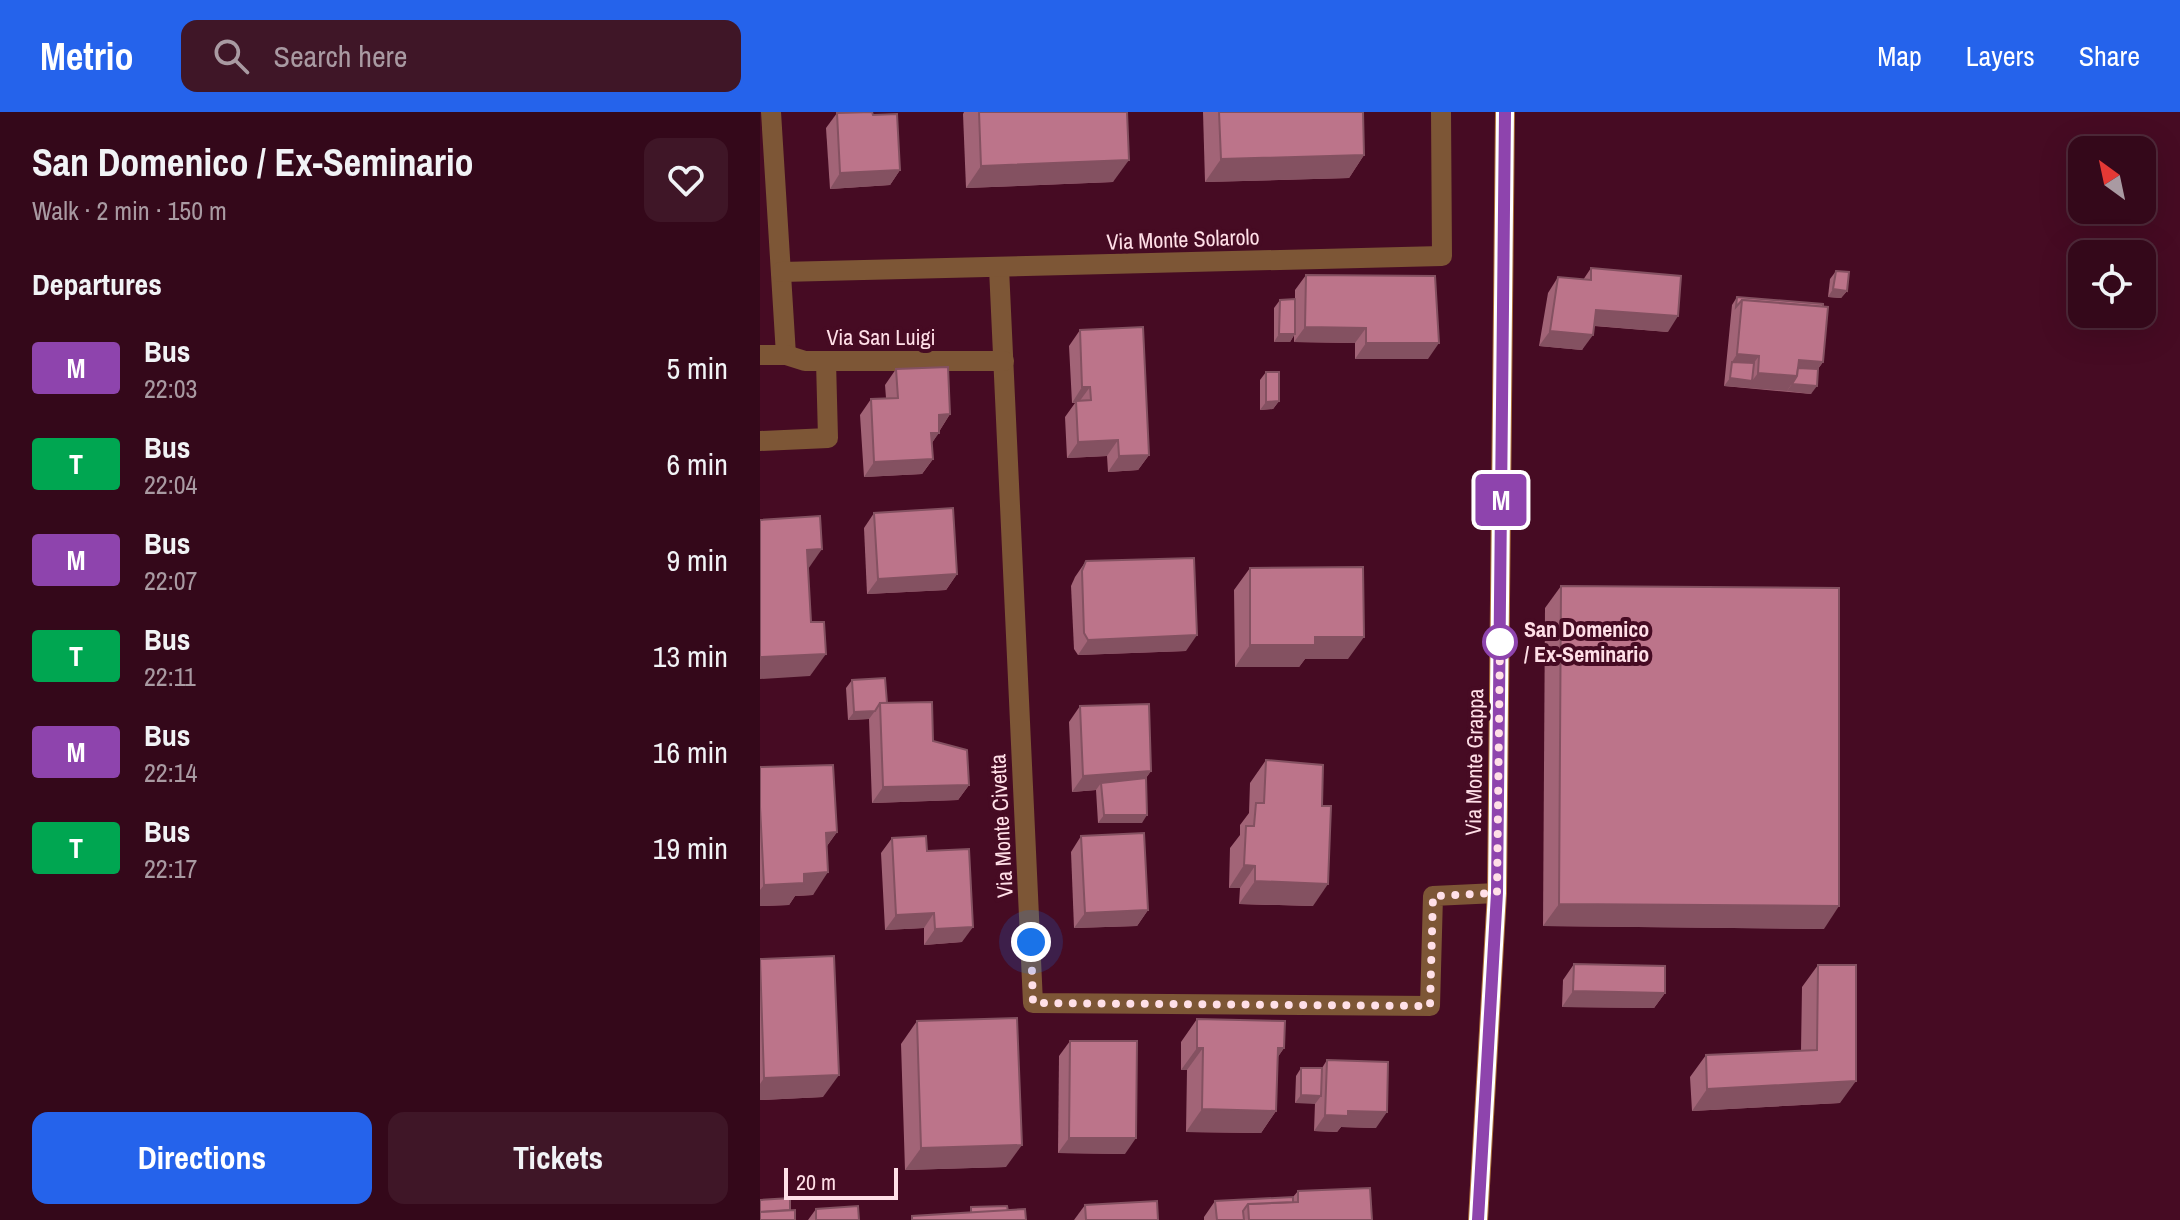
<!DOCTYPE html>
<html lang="en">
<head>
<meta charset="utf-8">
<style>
	body { margin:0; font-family:"Archivo Narrow",sans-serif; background:#3f1627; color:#f1f3f6; height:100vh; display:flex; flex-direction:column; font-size:30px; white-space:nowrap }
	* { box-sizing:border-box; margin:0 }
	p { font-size:26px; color:#a99aa2 }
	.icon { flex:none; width:44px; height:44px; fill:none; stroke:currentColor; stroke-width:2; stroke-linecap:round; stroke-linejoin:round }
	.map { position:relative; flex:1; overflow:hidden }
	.drawer { display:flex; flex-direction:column; background:#34081a; width:760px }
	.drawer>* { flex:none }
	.badge { padding:0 16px; border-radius:6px; font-size:28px; line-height:52px }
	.needle { width:52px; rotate:327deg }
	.controls { position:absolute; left:1308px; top:24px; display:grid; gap:16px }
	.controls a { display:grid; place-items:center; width:88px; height:88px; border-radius:16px; background:#34081a; box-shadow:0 8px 32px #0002,0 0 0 2px #4e2939; font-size:40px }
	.scale { position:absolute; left:24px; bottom:20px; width:114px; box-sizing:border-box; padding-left:8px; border:4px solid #ffdfe7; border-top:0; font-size:22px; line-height:28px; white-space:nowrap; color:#ffdfe7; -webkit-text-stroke:6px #460b23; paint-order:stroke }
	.you { position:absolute; width:40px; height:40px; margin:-20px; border:6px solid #fff; border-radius:50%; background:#1a73e8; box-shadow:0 0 0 12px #1a73e833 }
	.map>.badge { position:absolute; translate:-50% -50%; box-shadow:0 0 0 4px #fff }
	h2 { padding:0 32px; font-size:30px; line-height:72px }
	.round { display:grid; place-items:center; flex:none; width:84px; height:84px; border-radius:16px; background:#3f1627 }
	.headline { display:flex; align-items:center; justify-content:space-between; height:136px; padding:0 32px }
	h1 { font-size:38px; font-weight:800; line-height:60px }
	.cta { display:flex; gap:16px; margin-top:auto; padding:16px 32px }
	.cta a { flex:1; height:92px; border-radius:16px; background:#2563eb; color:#fff; font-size:32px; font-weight:800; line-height:92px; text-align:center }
	.cta a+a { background:#3f1627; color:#f1f3f6 }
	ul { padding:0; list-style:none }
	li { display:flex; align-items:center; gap:24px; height:96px; padding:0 32px }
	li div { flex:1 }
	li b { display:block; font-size:30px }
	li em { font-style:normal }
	li .badge { min-width:88px; font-weight:700; text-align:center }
	header { display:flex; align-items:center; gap:48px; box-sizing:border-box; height:112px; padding:0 40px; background:#2563eb; color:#fff }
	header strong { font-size:38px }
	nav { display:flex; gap:44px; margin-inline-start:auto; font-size:28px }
	.search { width:560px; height:72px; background:#3f1627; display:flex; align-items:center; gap:20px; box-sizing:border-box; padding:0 28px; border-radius:16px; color:#a99aa2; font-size:30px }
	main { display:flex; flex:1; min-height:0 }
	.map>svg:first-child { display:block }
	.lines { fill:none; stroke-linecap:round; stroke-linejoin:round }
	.lane { stroke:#7d5636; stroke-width:20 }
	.street { stroke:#7d5636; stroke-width:20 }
	.secondary { stroke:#ae713a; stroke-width:20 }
	.wall { fill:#a26477 }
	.shaded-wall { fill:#845161 }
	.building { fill:#bc748a; stroke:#845161; stroke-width:2 }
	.line-casing { stroke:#fff; stroke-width:18 }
	.line { stroke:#8e44ad; stroke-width:12 }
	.walk { stroke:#ffdfe7; stroke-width:8; stroke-dasharray:0 14.4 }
	.stop-dot { fill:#fff; stroke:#8e44ad; stroke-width:4 }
	.labels { text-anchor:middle; stroke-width:8; stroke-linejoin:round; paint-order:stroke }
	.street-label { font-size:22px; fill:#ffdfe7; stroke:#460b23 }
	.stop-label { font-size:22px; font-weight:bold; fill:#ffdfe7; stroke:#460b23; text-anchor:start }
</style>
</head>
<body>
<header>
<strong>Metrio</strong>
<div class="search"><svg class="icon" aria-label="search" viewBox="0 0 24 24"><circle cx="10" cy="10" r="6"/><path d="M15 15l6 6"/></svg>Search here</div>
<nav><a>Map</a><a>Layers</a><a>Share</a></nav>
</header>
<main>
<section class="drawer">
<div class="headline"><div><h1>San Domenico / Ex-Seminario</h1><p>Walk · 2 min · 150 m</p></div><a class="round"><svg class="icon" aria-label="heart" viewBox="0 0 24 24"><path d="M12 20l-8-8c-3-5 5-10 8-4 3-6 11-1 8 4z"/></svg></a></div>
<h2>Departures</h2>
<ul>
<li><span class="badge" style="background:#8e44ad;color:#fff">M</span><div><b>Bus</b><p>22:03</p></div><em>5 min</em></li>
<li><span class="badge" style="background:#00a651;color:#fff">T</span><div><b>Bus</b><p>22:04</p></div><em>6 min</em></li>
<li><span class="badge" style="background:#8e44ad;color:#fff">M</span><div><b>Bus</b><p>22:07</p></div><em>9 min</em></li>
<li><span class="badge" style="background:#00a651;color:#fff">T</span><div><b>Bus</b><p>22:11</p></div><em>13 min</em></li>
<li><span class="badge" style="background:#8e44ad;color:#fff">M</span><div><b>Bus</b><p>22:14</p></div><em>16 min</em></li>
<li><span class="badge" style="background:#00a651;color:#fff">T</span><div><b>Bus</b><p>22:17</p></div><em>19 min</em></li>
</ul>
<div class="cta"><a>Directions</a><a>Tickets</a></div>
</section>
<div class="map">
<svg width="1420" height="1108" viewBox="0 0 1420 1108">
	<rect width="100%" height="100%" fill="#460b23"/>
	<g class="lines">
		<path class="lane" d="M0,329L68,326L66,249"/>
		<g class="street">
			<path d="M11,0L26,243"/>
			<path d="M239,156L273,891L670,894L673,784L737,781"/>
			<path d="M21,160L682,144L681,0"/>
			<path d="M0,243H26L45,249H244"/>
		</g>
		<path class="secondary" d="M718,1108L737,781L745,0"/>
	</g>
	<g class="wall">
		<path d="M204,0H367L353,70L206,76L203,2Z"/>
		<path d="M443,0H603L604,43L589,66L445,70Z"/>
		<path d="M77,1L140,58L130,73L70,77L66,16Z"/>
		<path d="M831,156L908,220L834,214L822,238L779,234L788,181L798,165L823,168Z"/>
		<path d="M1076,159L1087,179L1081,186L1068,185L1070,167Z"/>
		<path d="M546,163L668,247H595V231L534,230V223L530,230H514V196L520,188L535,187V178Z"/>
		<path d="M977,185L1063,250L1058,257L1051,282L964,274L972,193Z"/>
		<path d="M320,218L389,343L378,358L348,360L347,344L307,346L305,305L315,291H312L309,234Z"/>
		<path d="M136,257L190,302L172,331L173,347L162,362L104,365L100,303L111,287L126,286L125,273Z"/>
		<path d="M506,260L519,289L513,297L500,298V268Z"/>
		<path d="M114,401L197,462L186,478L107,482L104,416Z"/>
		<path d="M326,449L426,539L318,543L314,537L311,474L315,465Z"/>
		<path d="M490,456L588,547H545L539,555H475L474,478Z"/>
		<path d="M801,474L1064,817L783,814L785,496Z"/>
		<path d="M92,568L127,591L173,629L209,673L198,688L112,691L109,607L88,608L86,576Z"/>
		<path d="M320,594L391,659L386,666L382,711H338L336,678L312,680L309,610Z"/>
		<path d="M506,648L553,794L479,792L480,776H469L470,736L480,723V713L489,701L490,671Z"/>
		<path d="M0,655L77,720L67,734L53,783L35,784L29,793L0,794Z"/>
		<path d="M321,724L388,798L377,814L314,816L311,740Z"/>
		<path d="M132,726L167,739L202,830L164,833V816L125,818L121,741Z"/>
		<path d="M0,847L63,985L0,988Z"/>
		<path d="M814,852L905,881L894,896L802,895L803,868Z"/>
		<path d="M1058,853L1080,991L932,999L930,965L946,943L1041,939L1042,875Z"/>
		<path d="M437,907L524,936L517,946L516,999L501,1021L426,1020L427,958H421V930Z"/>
		<path d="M157,909L246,1055L145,1058L141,932Z"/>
		<path d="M310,929L365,1042L298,1041L299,944Z"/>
		<path d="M567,948L616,1016L581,1015L577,1020L554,1019L555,991H535L536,964L541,956H562Z"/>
		<path d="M538,1079L612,1108H444V1105L455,1089L533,1085Z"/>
		<path d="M325,1093L398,1108H314Z"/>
		<path d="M56,1097L99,1108H48Z"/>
	</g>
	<g class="shaded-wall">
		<path d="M604,43L589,66L445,70L461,47Z"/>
		<path d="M369,48L353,70L206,76L221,54Z"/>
		<path d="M140,58L130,73L70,77L80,61Z"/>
		<path d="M1073,177L1087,179L1081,186L1068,185Z"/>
		<path d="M836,198L918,204L908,220L825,213Z"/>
		<path d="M545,215L606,216L595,231L534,230Z"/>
		<path d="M790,219L833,223L822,238L779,234Z"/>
		<path d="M519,222H535L530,230H514Z"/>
		<path d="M606,231H679L668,247H595Z"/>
		<path d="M977,242L999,244L988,259L972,250Z"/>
		<path d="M1039,248L1063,250L1052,265L1033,264Z"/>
		<path d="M998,261L1037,264L1027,279L964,274L970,266L992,269Z"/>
		<path d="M1032,272L1057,274L1051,282L1027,279Z"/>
		<path d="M322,275H330L319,290L312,291Z"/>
		<path d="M519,289L513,297L500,298L506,290Z"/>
		<path d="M190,302L180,318L179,303Z"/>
		<path d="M171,321H179L168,336Z"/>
		<path d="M358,328L347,344L307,346L318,330Z"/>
		<path d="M389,343L378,358L348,360L359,344Z"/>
		<path d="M173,347L162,362L104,365L114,350Z"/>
		<path d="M62,437L46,460L47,438Z"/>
		<path d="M197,462L186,478L107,482L118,467Z"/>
		<path d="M437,523L426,539L318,543L328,528Z"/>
		<path d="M555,525H604L588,547H545L539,555H475L490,533Z"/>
		<path d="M66,542L50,564L0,567V545Z"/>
		<path d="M115,599L109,607L88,608L94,600Z"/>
		<path d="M391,659L380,674L341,671L336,678L312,680L323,664Z"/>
		<path d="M209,673L198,688L112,691L123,675Z"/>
		<path d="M344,703H387L382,711H338Z"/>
		<path d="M77,720L61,742L66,721Z"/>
		<path d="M484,753L495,754L480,776H469Z"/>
		<path d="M68,760L53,783L35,784L29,793L0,794V778L4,773L44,762Z"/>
		<path d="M495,769L568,772L553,794L479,792Z"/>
		<path d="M799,792L1079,794L1064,817L783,814Z"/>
		<path d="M388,798L377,814L314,816L325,801Z"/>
		<path d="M174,801L164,816L125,818L136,803Z"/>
		<path d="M213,815L202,830L164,833L175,817Z"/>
		<path d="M813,879L905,881L894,896L802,895Z"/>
		<path d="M437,936H443L427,958H421Z"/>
		<path d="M518,936H524L508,959Z"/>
		<path d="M79,963L63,985L0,988V972L4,966Z"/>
		<path d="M1096,969L1080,991L932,999L947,977Z"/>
		<path d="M541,983L561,984L555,992L535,991Z"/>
		<path d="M442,997L516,999L501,1021L426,1020Z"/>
		<path d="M588,999L627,1000L616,1016L581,1015L577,1020L554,1019L565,1003Z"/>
		<path d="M309,1026H376L365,1042L298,1041Z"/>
		<path d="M262,1033L246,1055L145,1058L161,1036Z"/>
	</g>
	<g class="building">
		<path d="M112,0L113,3L137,2L140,58L80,61L77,1Z"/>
		<path d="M219,0H367L369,48L221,54Z"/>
		<path d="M459,0H603L604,43L461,47Z"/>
		<path d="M831,156L921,164L918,204L836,198L833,223L790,219L798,165L831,168Z"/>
		<path d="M1076,159L1089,160L1087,179L1073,177Z"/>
		<path d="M546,163L675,164L679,231H606V216L545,215Z"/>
		<path d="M977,185L1063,192V195L982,188L976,195Z"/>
		<path d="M535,187V222H519L520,188Z"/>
		<path d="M982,188L1068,195L1063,250L1039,248L1037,264L998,261L999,244L977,242Z"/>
		<path d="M383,215L389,343L359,344L358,328L318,330L316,289L331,288L330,275H322L320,218Z"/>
		<path d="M972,250L994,251L992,269L970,266Z"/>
		<path d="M188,255L190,302L179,303V321H171L173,347L114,350L111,287L138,286L136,257Z"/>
		<path d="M1038,256L1058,257L1057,274L1032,272L1037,264Z"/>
		<path d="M506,260H519V289L506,290Z"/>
		<path d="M193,396L197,462L118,467L114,401Z"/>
		<path d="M60,404L62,437L47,438L51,510H64L66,542L0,545V408Z"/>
		<path d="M434,446L437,523L328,528L324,521L322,459L326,449Z"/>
		<path d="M603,455L604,525H555V533H490V456Z"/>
		<path d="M801,474L1079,476V794L799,792Z"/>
		<path d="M125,566L127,591H120L115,599L94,600L92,568Z"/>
		<path d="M172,590L173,629L207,638L209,673L123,675L120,591Z"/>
		<path d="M389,592L391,659L323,664L320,594Z"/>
		<path d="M506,648L563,653L562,694H571L568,772L495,769V754L484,753L486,714H494L496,691H504Z"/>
		<path d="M73,653L77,720L66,721L68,760L44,762V771L4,773L0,695V655Z"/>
		<path d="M386,666L387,703H344L341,671Z"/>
		<path d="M384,721L388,798L325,801L321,724Z"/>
		<path d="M166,724L167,739L209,737L213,815L175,817L174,801L136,803L132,726Z"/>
		<path d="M74,844L79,963L4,966L0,847Z"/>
		<path d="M814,852L905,854V881L813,879Z"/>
		<path d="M1058,853H1096V969L947,977L946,943L1057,938Z"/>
		<path d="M257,906L262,1033L161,1036L157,909Z"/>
		<path d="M437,907L525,909L524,936H518L516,999L442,997L443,936H437Z"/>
		<path d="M310,929H377L376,1026H309Z"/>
		<path d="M567,948L628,950L627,1000L588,999V1004L565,1003Z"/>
		<path d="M541,956H562L561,984L541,983Z"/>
		<path d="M610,1076L612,1108H489L488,1092L538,1090V1079Z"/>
		<path d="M533,1085V1090L488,1092L483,1099L484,1108H457L455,1089Z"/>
		<path d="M30,1086V1098L0,1100V1088Z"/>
		<path d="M397,1089L398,1108H326L325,1093Z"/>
		<path d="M98,1094L99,1108H56V1097Z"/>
		<path d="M247,1094L248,1099L211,1101V1095Z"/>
		<path d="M265,1097L266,1108H152V1104Z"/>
		<path d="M35,1098V1108H0V1100Z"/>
	</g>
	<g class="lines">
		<defs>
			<path id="line" d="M718,1108L737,781L745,0"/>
		</defs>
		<use href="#line" class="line-casing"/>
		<use href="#line" class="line"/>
		<path class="walk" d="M271,830L273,891L670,894L673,784L737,781L740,530"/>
	</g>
	<circle class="stop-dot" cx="740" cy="530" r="16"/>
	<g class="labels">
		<g class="street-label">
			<text transform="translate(423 127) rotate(-2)" y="8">Via Monte Solarolo</text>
			<text x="121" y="233">Via San Luigi</text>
			<text transform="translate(714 650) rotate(-89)" y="8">Via Monte Grappa</text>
			<text transform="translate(241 714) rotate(-93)" y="8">Via Monte Civetta</text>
		</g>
		<g class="stop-label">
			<text x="764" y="525">San Domenico<tspan x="764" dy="25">/ Ex-Seminario</tspan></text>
		</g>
	</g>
</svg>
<div class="controls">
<a><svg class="needle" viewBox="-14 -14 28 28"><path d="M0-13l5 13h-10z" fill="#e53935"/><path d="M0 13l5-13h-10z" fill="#a99aa2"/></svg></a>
<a><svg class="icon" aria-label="locate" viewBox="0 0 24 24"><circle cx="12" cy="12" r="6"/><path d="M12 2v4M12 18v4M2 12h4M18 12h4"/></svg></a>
</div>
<div class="scale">20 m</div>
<div class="you" style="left:271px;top:830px"></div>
<b class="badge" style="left:741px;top:388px;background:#8e44ad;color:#fff">M</b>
</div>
</main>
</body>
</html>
